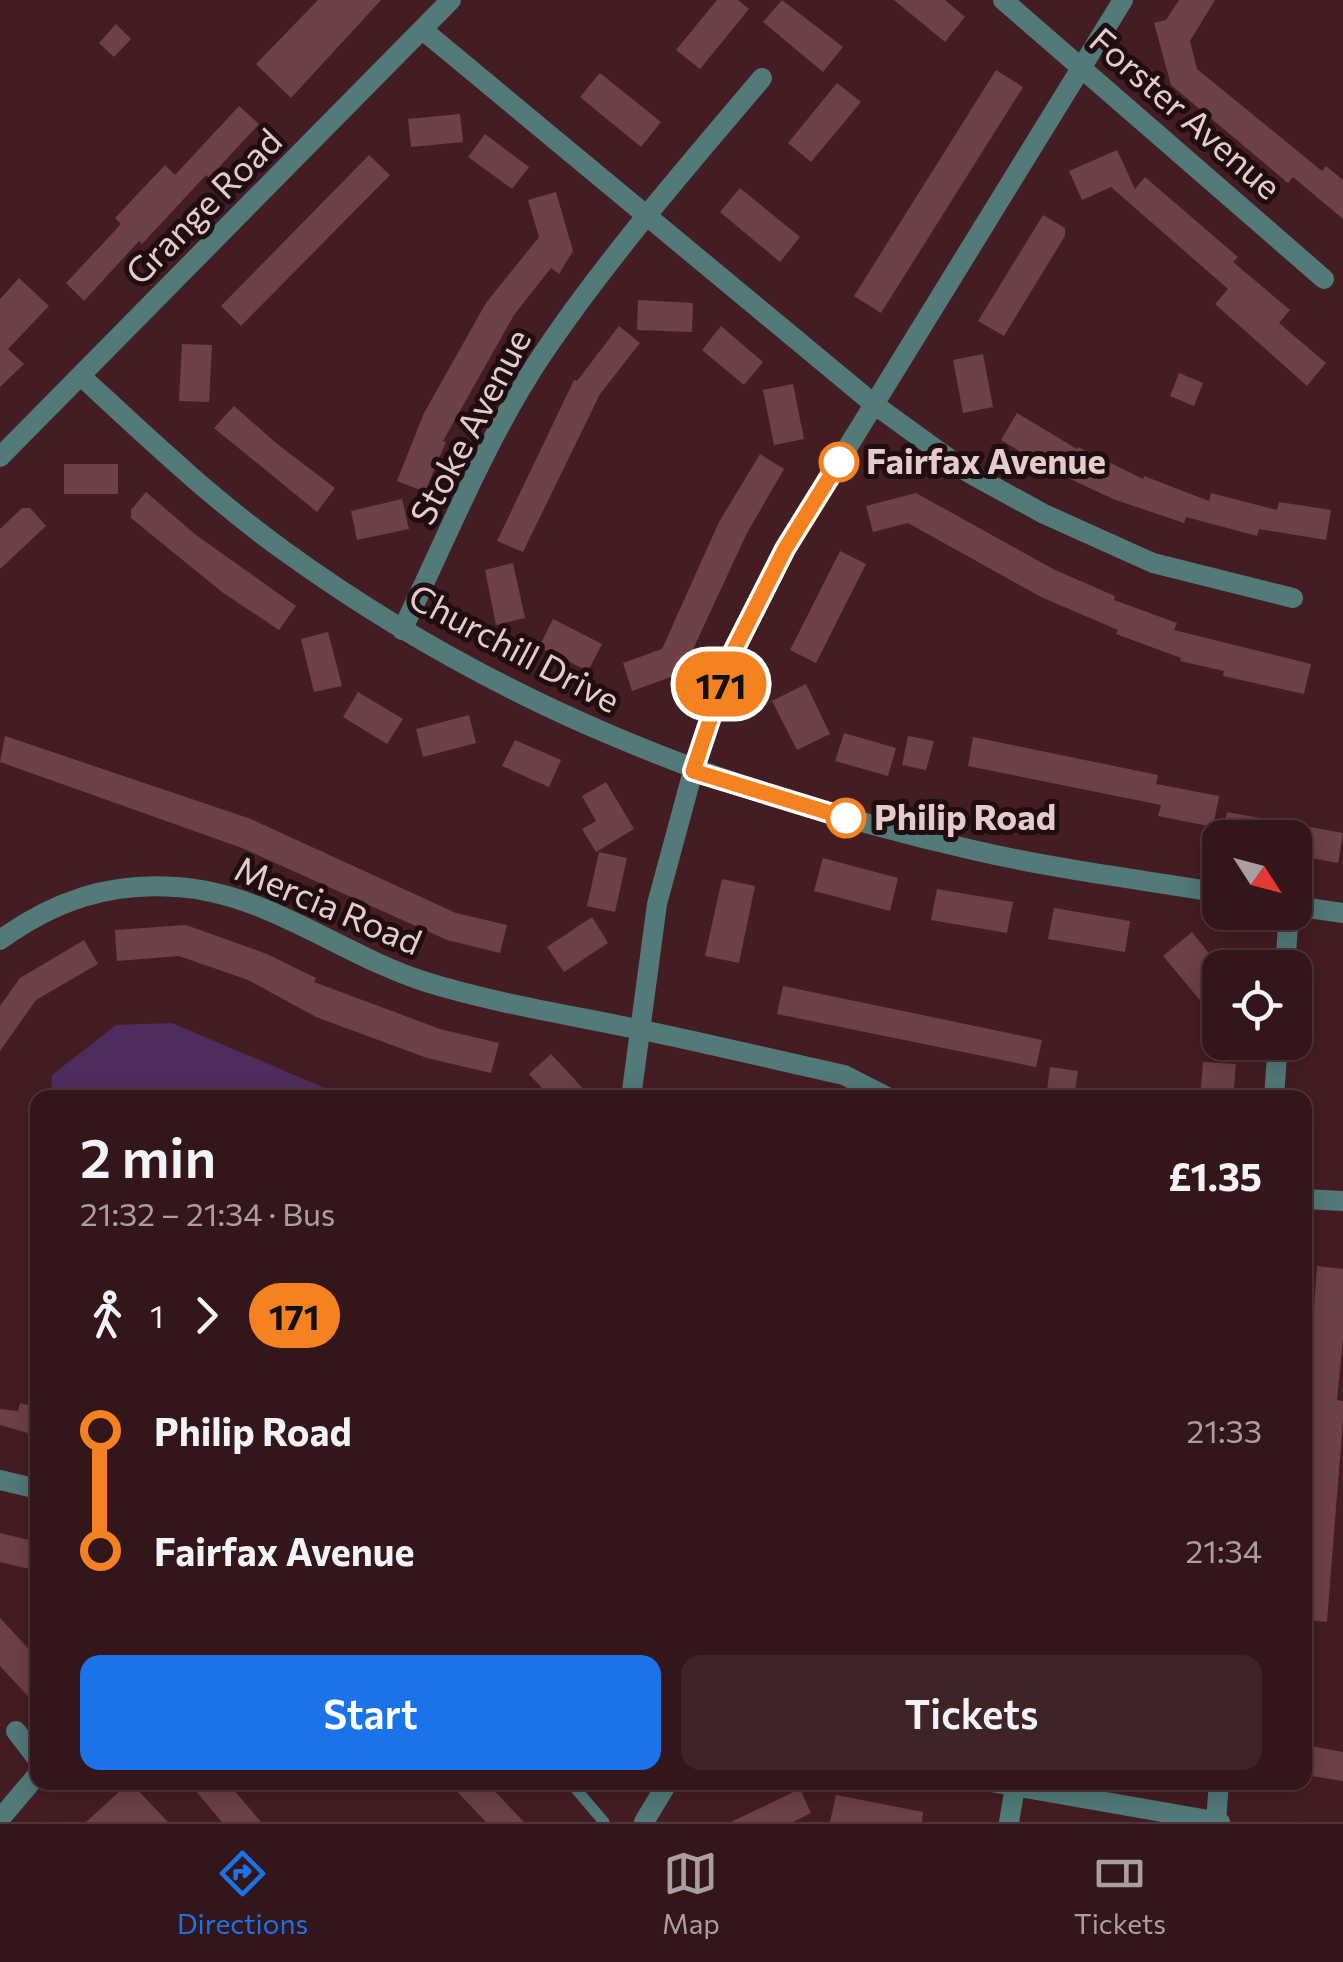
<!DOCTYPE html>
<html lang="en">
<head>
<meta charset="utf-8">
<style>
	body { margin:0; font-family:Commissioner,sans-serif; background:#3e2327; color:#f1f3f6; height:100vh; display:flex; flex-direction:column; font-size:38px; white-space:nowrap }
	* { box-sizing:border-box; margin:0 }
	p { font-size:32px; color:#a99fa2 }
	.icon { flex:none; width:55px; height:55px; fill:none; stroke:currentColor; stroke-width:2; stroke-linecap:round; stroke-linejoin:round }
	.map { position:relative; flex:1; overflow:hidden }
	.panel { position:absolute; left:30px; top:1090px; width:1282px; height:700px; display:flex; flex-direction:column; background:#33161a; border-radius:20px; box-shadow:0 5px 25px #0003,0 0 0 2px #4e3539 }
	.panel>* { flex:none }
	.badge { padding:0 20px; border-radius:32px; font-size:35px; line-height:65px }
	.needle { width:65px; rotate:126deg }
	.tools { position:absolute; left:1202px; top:820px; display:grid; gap:20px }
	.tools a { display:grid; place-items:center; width:110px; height:110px; border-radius:20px; background:#33161a; box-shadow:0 5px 25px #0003,0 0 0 2px #4e3539; font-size:50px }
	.map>.badge { position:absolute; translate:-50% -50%; box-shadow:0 0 0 5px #fff }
	.legs { display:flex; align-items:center; gap:15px; height:110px; padding:0 50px; font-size:32px }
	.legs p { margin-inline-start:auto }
	.head { display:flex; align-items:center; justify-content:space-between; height:170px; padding:0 50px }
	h1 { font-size:55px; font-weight:600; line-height:75px }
	.button { display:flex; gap:20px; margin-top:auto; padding:20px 50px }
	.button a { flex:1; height:115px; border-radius:20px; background:#1a73e8; color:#fff; font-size:40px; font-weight:600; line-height:115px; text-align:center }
	.button a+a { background:#3e2327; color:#f1f3f6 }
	ul { padding:0 50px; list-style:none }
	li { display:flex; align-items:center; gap:35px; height:120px; font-size:38px }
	li i { display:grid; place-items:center; width:15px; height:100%; margin:0 12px; background:currentColor }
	li i::after { content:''; width:25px; height:25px; margin:-12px; border:8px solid; border-radius:50%; background:#33161a }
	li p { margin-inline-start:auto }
	li:first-child i { background:linear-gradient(#0000 50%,currentColor 0) }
	li:last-child i { background:linear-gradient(currentColor 50%,#0000 0) }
	.dock { display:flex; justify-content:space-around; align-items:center; height:140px; border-top:2px solid #4e3539; background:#33161a; font-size:28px; color:#a99fa2 }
	.dock a { display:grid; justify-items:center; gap:5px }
	.dock .current { color:#1a73e8 }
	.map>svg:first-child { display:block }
	.green { fill:#4d2d5d }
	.building { fill:#6d4146 }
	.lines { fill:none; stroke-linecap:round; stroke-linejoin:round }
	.service { stroke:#517a79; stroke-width:11 }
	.minor { stroke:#517a79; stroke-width:20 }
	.line-1-casing { stroke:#fff; stroke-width:22 }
	.line-1 { stroke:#f58220; stroke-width:15 }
	.stop-1-dot { fill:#fff; stroke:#f58220; stroke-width:5 }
	.labels { text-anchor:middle; stroke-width:10; stroke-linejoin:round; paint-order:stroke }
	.street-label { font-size:35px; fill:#e6cbcc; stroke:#1f0e10 }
	.stop-label { font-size:35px; font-weight:bold; fill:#e6cbcc; stroke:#1f0e10; text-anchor:start }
</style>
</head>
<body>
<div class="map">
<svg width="1343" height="1822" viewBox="0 0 1343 1822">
	<rect width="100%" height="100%" fill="#441d22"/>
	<path class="green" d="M172,1023L346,1097H51L52,1075L116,1025Z"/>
	<g class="building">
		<path d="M318,0H381L291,98L256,64Z"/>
		<path d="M717,0H738L749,9L700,69L676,50Z"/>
		<path d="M782,0L843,47L823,72L763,22Z"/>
		<path d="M894,0H945L965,17L945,42Z"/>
		<path d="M1179,0H1215L1190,41L1197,69L1322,171L1326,166L1343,180V219L1293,177L1288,183L1171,85L1154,23L1166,20Z"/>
		<path d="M116,24L131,39L114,57L99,43Z"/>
		<path d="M996,70L1023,87L881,313L854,296Z"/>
		<path d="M600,73L661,122L641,147L580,97Z"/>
		<path d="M837,83L861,102L811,162L788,143Z"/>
		<path d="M239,106L259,124L209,178L206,175L142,244L139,241L84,301L66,283L121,224L115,218L165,165L175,175Z"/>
		<path d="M460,114L463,142L411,147L408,119Z"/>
		<path d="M485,134L529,167L512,189L468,157Z"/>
		<path d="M1117,150L1135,189L1145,177L1238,257L1233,262L1290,310L1279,323L1326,363L1307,386L1215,304L1228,289L1111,187L1082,200L1069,171Z"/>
		<path d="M369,155L390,175L241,326L221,306Z"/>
		<path d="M740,188L800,237L780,262L720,212Z"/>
		<path d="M556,192L573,251L559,274L551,268L514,315L443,441L446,442L425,492L397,481L424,413L486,303L539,237L528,200Z"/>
		<path d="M1043,215L1065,228V236L1004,336L978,321Z"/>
		<path d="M19,278L49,306L8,349L24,364L0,387V299Z"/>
		<path d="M638,300L693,303L692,332L637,330Z"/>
		<path d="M619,326L640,343L600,394L523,552L497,541L574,380L577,381Z"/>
		<path d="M721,326L763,362L744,385L702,350Z"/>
		<path d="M182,344L212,345L209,402L179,401Z"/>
		<path d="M983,354L993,407L963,413L953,360Z"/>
		<path d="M1179,373L1203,383L1194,406L1170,396Z"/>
		<path d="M793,384L804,439L774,445L763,390Z"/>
		<path d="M234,406L276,443L335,488L317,512L214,428Z"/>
		<path d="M1017,413L1077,449L1078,447L1143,479L1144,476L1209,501L1211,493L1277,510L1279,502L1331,510L1326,540L1259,529L1257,536L1186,517L1184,523L1113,499L1047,468L1001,440Z"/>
		<path d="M760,454L784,469L747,533L682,673L632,691L623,663L662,649L719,522Z"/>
		<rect x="64" y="464" width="54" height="30"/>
		<path d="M146,492L196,535L296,606L279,630L222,592L131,518V510Z"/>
		<path d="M916,493L1055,570L1115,596L1114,600L1177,623L1174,630L1311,664L1304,694L1223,676L1224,671L1180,661L1181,658L1116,634L1118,630L1041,597L908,523L873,532L866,506Z"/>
		<path d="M402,499L409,529L357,540L351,511Z"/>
		<path d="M22,508H30L46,526L0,569V529Z"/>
		<path d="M840,551L866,564L816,663L790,650Z"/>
		<path d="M513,563L525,618L496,625L485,570Z"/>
		<path d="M553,619L602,644L588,671L539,647Z"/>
		<path d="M328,632L342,686L314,692L301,639Z"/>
		<path d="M806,684L830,734L797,750L772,701Z"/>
		<path d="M358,692L403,719L387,744L343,717Z"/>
		<path d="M469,715L476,743L423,757L416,729Z"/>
		<path d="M844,733L896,748L888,776L835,761Z"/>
		<path d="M5,736L251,819L456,913L507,925L500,953L447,940L242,848L0,762Z"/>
		<path d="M908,736L934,741L926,770L902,765Z"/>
		<path d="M973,737L1158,775L1156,784L1219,796L1213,827L1158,816L1161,805L968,766Z"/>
		<path d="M515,740L561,760L549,787L502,766Z"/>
		<path d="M606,782L634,829L596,852L582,829L596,821L582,796Z"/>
		<path d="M1227,812L1343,833L1338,863L1295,855V838H1221Z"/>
		<path d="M599,852L627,858L615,912L587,906Z"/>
		<path d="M823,858L898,878L890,911L814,891Z"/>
		<path d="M722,879L755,886L739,963L705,956Z"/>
		<path d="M937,889L1013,902L1007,933L931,920Z"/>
		<path d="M1054,908L1130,921L1125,952L1048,939Z"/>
		<path d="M592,917L608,943L564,972L547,947Z"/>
		<path d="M186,925L267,954L316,978L314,982L440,1029L499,1043L491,1073L427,1058L316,1017L248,980L179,956L117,961L115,930Z"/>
		<path d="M1192,932L1220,967V1024L1163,956Z"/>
		<path d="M84,940L98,964L36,1000L0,1051V1006L20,978Z"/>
		<path d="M783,986L1042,1040L1036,1067L777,1014Z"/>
		<path d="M551,1054L592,1098H551L529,1074Z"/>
		<path d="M1203,1062L1236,1064L1233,1098H1200Z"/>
		<path d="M1050,1067L1078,1071L1074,1098H1046Z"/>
		<path d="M1317,1266L1343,1269V1338L1337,1400L1343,1401V1420L1327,1622L1305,1620V1519L1314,1382H1309Z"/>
		<path d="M20,1403L38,1408V1436L0,1425V1409L18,1411Z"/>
		<path d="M0,1533L38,1542V1571L0,1562Z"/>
		<path d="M0,1618L38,1659V1707L0,1666Z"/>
		<path d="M1305,1745L1343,1752V1781L1305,1775Z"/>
		<path d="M130,1782L168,1822H86Z"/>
		<path d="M188,1782H227L261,1822H222Z"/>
		<path d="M448,1782H486L524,1822H486Z"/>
		<path d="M800,1789L811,1813L793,1822H731Z"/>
		<path d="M836,1795L923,1812L922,1822H830Z"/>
	</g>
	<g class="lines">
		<path class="service" d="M570,1782L604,1822"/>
		<g class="minor">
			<path d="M1003,0L1324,279"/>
			<path d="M424,31L875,405L969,473L1044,514L1153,563L1293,598"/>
			<path d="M82,377C147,437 211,498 283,550C494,703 720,792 973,850C1054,869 1138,879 1220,893"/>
			<path d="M0,457L451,0"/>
			<path d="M402,630C447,538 486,438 544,352C609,256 687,167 762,78"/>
			<path d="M1295,906L1343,913"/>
			<path d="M0,940C54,901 109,882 176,887C265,892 340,954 423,981C493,1003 565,1014 637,1029C706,1043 775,1060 844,1075L889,1098"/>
			<path d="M1285,968L1289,912"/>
			<path d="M631,1098L657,904L693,771L731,654L785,549L1123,0"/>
			<path d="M1274,1098L1278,1042"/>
			<path d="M1305,1199L1343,1201"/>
			<path d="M0,1480L38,1489"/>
			<path d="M16,1731L38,1760"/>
			<path d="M991,1782L1220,1822"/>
			<path d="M0,1819L38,1774"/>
			<path d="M1216,1821L1219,1782"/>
			<path d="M644,1822L668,1782"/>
			<path d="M1009,1822L1015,1787"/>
		</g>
	</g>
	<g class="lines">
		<defs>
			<path id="line-1" d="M839,462L785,549L732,654L693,771L846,818"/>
		</defs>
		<use href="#line-1" class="line-1-casing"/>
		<use href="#line-1" class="line-1"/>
	</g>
	<g class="stop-1-dot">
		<circle cx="839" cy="462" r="18"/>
		<circle cx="846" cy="818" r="18"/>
	</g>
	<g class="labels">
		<g class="street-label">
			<text transform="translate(1185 114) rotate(41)" y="12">Forster Avenue</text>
			<text transform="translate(204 207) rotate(-45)" y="12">Grange Road</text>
			<text transform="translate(471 427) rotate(-62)" y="12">Stoke Avenue</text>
			<text transform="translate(514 649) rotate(28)" y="12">Churchill Drive</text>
			<text transform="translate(328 906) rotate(23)" y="12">Mercia Road</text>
		</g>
		<g class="stop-label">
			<text x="866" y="474">Fairfax Avenue</text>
			<text x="874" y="830">Philip Road</text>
		</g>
	</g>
</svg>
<div class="tools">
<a><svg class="needle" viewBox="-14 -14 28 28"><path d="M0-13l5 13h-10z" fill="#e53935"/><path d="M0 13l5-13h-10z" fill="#a99fa2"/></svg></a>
<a><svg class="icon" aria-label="locate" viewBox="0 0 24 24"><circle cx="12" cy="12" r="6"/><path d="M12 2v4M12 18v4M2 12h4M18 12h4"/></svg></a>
</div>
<b class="badge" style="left:721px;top:684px;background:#f58220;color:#111">171</b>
<section class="panel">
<div class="head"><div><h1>2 min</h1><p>21:32 – 21:34 · Bus</p></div><b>£1.35</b></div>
<div class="legs"><svg class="icon" aria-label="walk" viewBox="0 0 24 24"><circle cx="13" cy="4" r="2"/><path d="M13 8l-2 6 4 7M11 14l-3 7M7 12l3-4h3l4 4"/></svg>1<svg class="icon" aria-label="forward" viewBox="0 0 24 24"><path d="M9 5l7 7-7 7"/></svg><b class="badge" style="background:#f58220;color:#111">171</b></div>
<ul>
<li><i style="color:#f58220"></i><b>Philip Road</b><p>21:33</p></li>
<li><i style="color:#f58220"></i><b>Fairfax Avenue</b><p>21:34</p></li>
</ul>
<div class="button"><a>Start</a><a>Tickets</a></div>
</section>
</div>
<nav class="dock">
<a class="current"><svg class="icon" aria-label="directions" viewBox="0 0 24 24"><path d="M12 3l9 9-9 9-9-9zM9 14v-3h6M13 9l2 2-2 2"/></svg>Directions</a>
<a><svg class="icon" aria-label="map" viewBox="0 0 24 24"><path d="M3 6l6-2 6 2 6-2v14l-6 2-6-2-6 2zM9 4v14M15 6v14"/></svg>Map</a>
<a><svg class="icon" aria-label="tickets" viewBox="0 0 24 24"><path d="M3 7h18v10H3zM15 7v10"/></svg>Tickets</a>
</nav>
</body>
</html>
